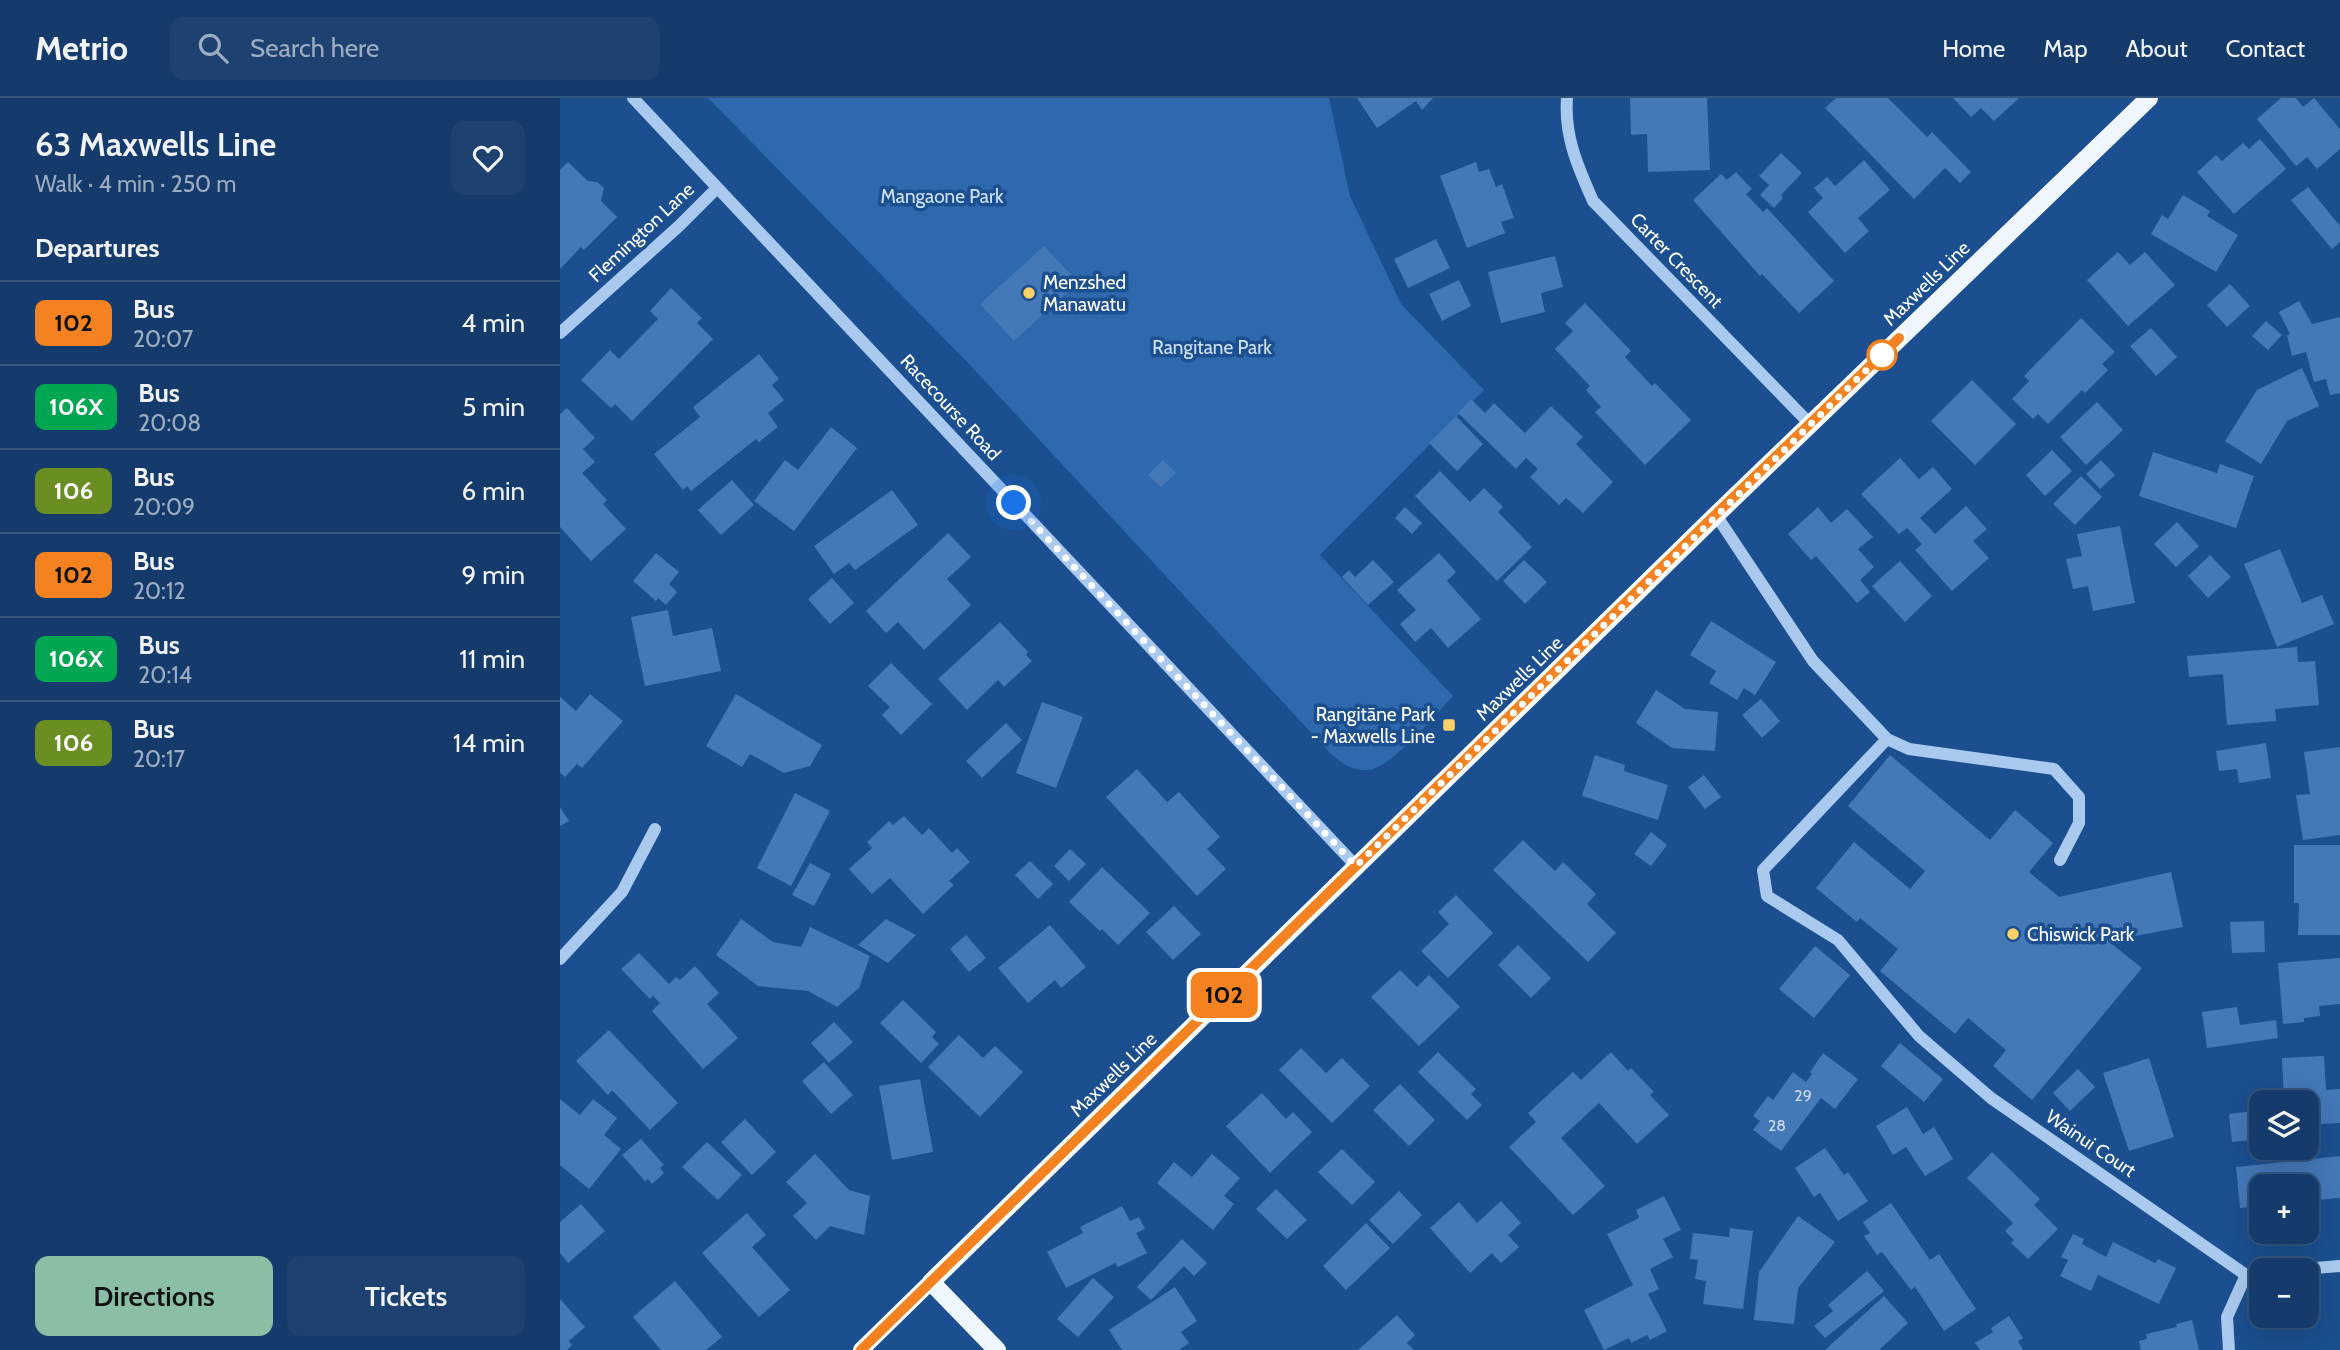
<!DOCTYPE html>
<html lang="en">
<head>
<meta charset="utf-8">
<style>
	body { margin:0; font-family:Cabin,sans-serif; background:#1d4271; color:#f1f3f6; height:100vh; display:flex; flex-direction:column; font-size:26px; white-space:nowrap }
	* { box-sizing:border-box; margin:0 }
	p { font-size:23px; color:#9dadc1 }
	.icon { flex:none; width:38px; height:38px; fill:none; stroke:currentColor; stroke-width:2; stroke-linecap:round; stroke-linejoin:round }
	.map { position:relative; flex:1; overflow:hidden }
	.drawer { display:flex; flex-direction:column; background:#143b6b; width:560px }
	.drawer>* { flex:none }
	.badge { padding:0 14px; border-radius:10px; font-size:24px; line-height:46px }
	.fabs { position:absolute; left:1689px; top:992px; display:grid; gap:14px }
	.fabs a { display:grid; place-items:center; width:70px; height:70px; border-radius:14px; background:#143b6b; box-shadow:0 7px 28px #0002,0 0 0 2px #33557e; font-size:35px }
	.you { position:absolute; width:35px; height:35px; margin:-18px; border:5px solid #fff; border-radius:50%; background:#1a73e8; box-shadow:0 0 0 10px #1a73e833 }
	.map>.badge { position:absolute; translate:-50% -50%; box-shadow:0 0 0 4px #fff }
	h2 { padding:0 35px; font-size:26px; line-height:63px }
	.round { display:grid; place-items:center; flex:none; width:74px; height:74px; border-radius:14px; background:#1d4271 }
	.head { display:flex; align-items:center; justify-content:space-between; height:119px; padding:0 35px }
	h1 { font-size:33px; font-weight:600; line-height:52px }
	.primary-button { display:flex; gap:14px; margin-top:auto; padding:14px 35px }
	.primary-button a { flex:1; height:80px; border-radius:14px; background:#8abfa5; color:#111; font-size:28px; font-weight:600; line-height:80px; text-align:center }
	.primary-button a+a { background:#1d4271; color:#f1f3f6 }
	ul { padding:0; list-style:none }
	li { display:flex; align-items:center; gap:21px; height:84px; padding:0 35px; border-top:2px solid #33557e }
	li div { flex:1 }
	li b { display:block; font-size:26px }
	li em { font-style:normal }
	li .badge { min-width:77px; font-weight:700; text-align:center }
	header { display:flex; align-items:center; gap:42px; box-sizing:border-box; height:98px; padding:0 35px; background:#143b6b; border-bottom:2px solid #33557e }
	header strong { font-size:33px }
	nav { display:flex; gap:38px; margin-inline-start:auto; font-size:24px }
	.search { width:490px; height:63px; background:#1d4271; display:flex; align-items:center; gap:18px; box-sizing:border-box; padding:0 24px; border-radius:14px; color:#9dadc1; font-size:26px }
	main { display:flex; flex:1; min-height:0 }
	.map>svg:first-child { display:block }
	.green { fill:#2e69ad }
	.building { fill:#4478b7 }
	.lines { fill:none; stroke-linecap:round; stroke-linejoin:round }
	.minor { stroke:#a9c9ee; stroke-width:12 }
	.major { stroke:#f0f6ff; stroke-width:18 }
	.line-casing { stroke:#fff; stroke-width:16 }
	.line { stroke:#f58220; stroke-width:10 }
	.walk { stroke:#fff; stroke-width:7; stroke-dasharray:0 12.6 }
	.poi-dot { fill:#ffd166; stroke:#1b4f8f; stroke-width:2.5 }
	.stop-dot { fill:#fff; stroke:#f58220; stroke-width:3.5 }
	.labels { text-anchor:middle; stroke-width:7; stroke-linejoin:round; paint-order:stroke }
	.number-label { font-size:16px; fill:#d0dded }
	.park-label { font-size:19px; fill:#cfe3fa; stroke:#1b4f8f }
	.street-label { font-size:19px; fill:#fff; stroke:#1b4f8f }
	.poi-label { font-size:19px; fill:#fff; stroke:#1b4f8f; text-anchor:start }
</style>
</head>
<body>
<header>
<strong>Metrio</strong>
<div class="search"><svg class="icon" aria-label="search" viewBox="0 0 24 24"><circle cx="10" cy="10" r="6"/><path d="M15 15l6 6"/></svg>Search here</div>
<nav><a>Home</a><a>Map</a><a>About</a><a>Contact</a></nav>
</header>
<main>
<section class="drawer">
<div class="head"><div><h1>63 Maxwells Line</h1><p>Walk · 4 min · 250 m</p></div><a class="round"><svg class="icon" aria-label="heart" viewBox="0 0 24 24"><path d="M12 20l-8-8c-3-5 5-10 8-4 3-6 11-1 8 4z"/></svg></a></div>
<h2>Departures</h2>
<ul>
<li><span class="badge" style="background:#f58220;color:#111">102</span><div><b>Bus</b><p>20:07</p></div><em>4 min</em></li>
<li><span class="badge" style="background:#00a651;color:#fff">106X</span><div><b>Bus</b><p>20:08</p></div><em>5 min</em></li>
<li><span class="badge" style="background:#6b8e23;color:#fff">106</span><div><b>Bus</b><p>20:09</p></div><em>6 min</em></li>
<li><span class="badge" style="background:#f58220;color:#111">102</span><div><b>Bus</b><p>20:12</p></div><em>9 min</em></li>
<li><span class="badge" style="background:#00a651;color:#fff">106X</span><div><b>Bus</b><p>20:14</p></div><em>11 min</em></li>
<li><span class="badge" style="background:#6b8e23;color:#fff">106</span><div><b>Bus</b><p>20:17</p></div><em>14 min</em></li>
</ul>
<div class="primary-button"><a>Directions</a><a>Tickets</a></div>
</section>
<div class="map">
<svg width="1780" height="1252" viewBox="0 0 1780 1252">
	<rect width="100%" height="100%" fill="#1b4f8f"/>
	<path class="green" d="M148,0H769L790,98L841,206L924,292L760,457L893,598C877,615 829,672 808,672C792,673 781,665 770,655L410,267Z"/>
	<g class="building">
		<path d="M797,0H873L862,12L856,3L817,30Z"/>
		<path d="M1070,0H1147L1150,72L1088,74L1087,36L1071,37Z"/>
		<path d="M1276,0H1328L1367,39L1372,34L1411,74L1400,85L1385,70L1354,101L1265,10Z"/>
		<path d="M1393,0H1459L1434,23L1421,10L1411,19Z"/>
		<path d="M1721,0H1736L1743,9L1754,0L1780,31V51L1757,71L1747,59L1736,68L1697,21Z"/>
		<path d="M1700,41L1726,71L1674,116L1637,74L1656,57L1662,63L1683,45L1689,51Z"/>
		<path d="M1221,55L1242,75L1221,97L1223,100L1214,110L1200,97L1209,87L1199,78Z"/>
		<path d="M1304,62L1330,92L1298,120L1309,133L1285,155L1248,114L1263,100L1254,90L1267,79L1275,88Z"/>
		<path d="M8,64L28,83L37,84L44,90L41,103L57,119L24,152L21,149L0,171V72Z"/>
		<path d="M916,64L919,74L929,71L936,89L942,86L954,120L941,124L945,135L907,150L880,78Z"/>
		<path d="M1176,74L1192,91L1186,96L1203,114L1207,110L1274,183L1239,215L1202,176L1200,178L1133,102L1161,76L1167,82Z"/>
		<path d="M1748,89L1780,128V144L1772,151L1731,102Z"/>
		<path d="M1623,97L1650,113L1647,118L1678,137L1656,174L1591,136L1602,117L1608,121Z"/>
		<path d="M876,141L890,170L848,190L834,161Z"/>
		<path d="M484,148L518,184L454,243L420,206Z"/>
		<path d="M1558,154L1570,167L1585,154L1615,187L1568,228L1527,182Z"/>
		<path d="M995,158L1003,189L981,195L985,214L941,225L928,174Z"/>
		<path d="M899,182L911,208L882,223L869,196Z"/>
		<path d="M1670,186L1690,208L1667,229L1647,207Z"/>
		<path d="M111,190L142,220L137,225L153,241L72,323L55,306L51,310L21,282L50,252L59,261L98,221L90,213Z"/>
		<path d="M1739,203L1752,226L1780,219V295L1770,297L1766,281L1754,284L1746,254L1732,258L1727,237L1730,236L1719,214Z"/>
		<path d="M1025,205L1071,253L1065,259L1092,288L1095,285L1131,322L1085,367L1035,314L1041,309L1026,292L1030,288L995,251L1013,233L1005,225Z"/>
		<path d="M1521,220L1555,254L1542,266L1548,272L1525,295L1522,292L1488,326L1478,316L1473,321L1452,301L1469,283L1464,278Z"/>
		<path d="M1706,223L1722,237L1708,252L1692,238Z"/>
		<path d="M1591,230L1617,259L1596,278L1570,248Z"/>
		<path d="M199,256L219,281L212,287L224,302L208,315L218,329L199,344L196,341L131,393L127,388L123,392L94,356L140,319L133,309Z"/>
		<path d="M1742,270L1759,308L1727,323L1701,366L1665,343L1697,292Z"/>
		<path d="M1412,282L1456,326L1415,367L1371,323Z"/>
		<path d="M911,301L925,315L934,305L965,335L991,308L1023,339L1016,346L1053,384L1023,415L1006,400L999,407L970,379L978,371L966,360L956,371L898,315Z"/>
		<path d="M1537,304L1563,332L1526,367L1500,339Z"/>
		<path d="M7,310L35,340L23,351L35,364L22,375L47,402L43,406L66,431L31,463L0,429V316Z"/>
		<path d="M896,318L923,346L897,373L869,345Z"/>
		<path d="M271,329L297,350L234,433L194,403L225,362L238,372Z"/>
		<path d="M1492,352L1512,373L1485,398L1466,377Z"/>
		<path d="M1593,354L1657,375L1660,366L1694,378L1676,430L1579,398Z"/>
		<path d="M1340,360L1359,381L1373,369L1392,391L1360,420L1375,436L1406,408L1427,431L1413,443L1429,460L1392,493L1355,452L1362,446L1347,430L1339,436L1301,396Z"/>
		<path d="M603,362L616,375L601,389L588,377Z"/>
		<path d="M1541,362L1555,377L1540,391L1526,376Z"/>
		<path d="M880,373L910,404L924,390L943,409L938,414L972,449L937,483L855,398Z"/>
		<path d="M1521,378L1542,399L1515,427L1493,406Z"/>
		<path d="M172,382L194,407L161,437L138,412Z"/>
		<path d="M332,392L358,427L295,472L289,465L274,476L254,448Z"/>
		<path d="M845,409L862,425L852,436L835,420Z"/>
		<path d="M1258,409L1271,425L1287,411L1313,439L1298,451L1314,469L1300,482L1310,494L1297,505L1256,458L1251,462L1228,436Z"/>
		<path d="M1617,424L1639,448L1616,469L1594,446Z"/>
		<path d="M1560,428L1575,505L1533,513L1528,488L1513,491L1506,461L1522,458L1517,436Z"/>
		<path d="M388,435L411,459L387,481L411,507L364,552L338,524L326,535L306,513Z"/>
		<path d="M1720,451L1742,505L1762,497L1774,526L1717,549L1684,466Z"/>
		<path d="M96,455L119,474L109,486L117,494L106,507L98,500L96,503L73,483Z"/>
		<path d="M879,455L896,474L887,483L921,521L888,550L871,530L855,544L840,526L856,512L837,492Z"/>
		<path d="M1650,457L1671,479L1648,500L1628,478Z"/>
		<path d="M813,462L834,484L808,507L782,479L789,472L795,479Z"/>
		<path d="M964,462L987,484L965,506L943,483Z"/>
		<path d="M1340,463L1372,498L1345,524L1312,488Z"/>
		<path d="M272,480L294,505L270,526L248,501Z"/>
		<path d="M108,512L113,538L152,530L161,573L85,588L71,519Z"/>
		<path d="M1151,523L1216,564L1195,597L1184,590L1177,602L1149,585L1156,573L1130,557Z"/>
		<path d="M440,524L468,554L466,557L472,563L444,589L438,582L407,612L378,581Z"/>
		<path d="M1737,549L1738,564L1755,563L1759,607L1715,611L1716,623L1667,627L1663,576L1629,579L1627,558Z"/>
		<path d="M331,565L372,606L341,637L322,617L330,609L308,588Z"/>
		<path d="M1096,592L1125,611L1158,614L1155,653L1112,650L1076,625Z"/>
		<path d="M30,596L63,623L22,670L17,666L5,679L0,675V599L16,613Z"/>
		<path d="M176,596L262,647L250,668L224,675L190,656L182,669L146,648Z"/>
		<path d="M1201,601L1220,623L1202,640L1182,617Z"/>
		<path d="M482,604L523,619L496,690L456,675Z"/>
		<path d="M446,625L462,642L422,680L406,663Z"/>
		<path d="M1706,645L1711,680L1679,685L1677,671L1659,673L1656,653Z"/>
		<path d="M1780,649V737L1743,742L1736,697L1750,696L1744,654Z"/>
		<path d="M1035,657L1065,667L1064,673L1108,687L1098,722L1022,698Z"/>
		<path d="M1330,657L1430,742L1455,712L1493,745L1469,774L1499,799L1611,774L1623,829L1548,843L1582,870L1472,1002L1433,968L1446,952L1408,920L1395,936L1320,873L1338,851L1300,820L1297,824L1256,790L1294,744L1350,791L1365,773L1288,708Z"/>
		<path d="M577,671L607,704L619,694L660,739L647,751L666,771L637,798L546,699Z"/>
		<path d="M1144,677L1161,699L1145,711L1128,689Z"/>
		<path d="M235,695L270,713L231,788L197,770Z"/>
		<path d="M0,709L9,723L0,728Z"/>
		<path d="M344,718L362,737L369,730L392,755L397,750L410,764L389,783L394,787L363,816L330,780L312,796L289,771L312,750L307,744L329,723L333,727Z"/>
		<path d="M1091,734L1107,747L1091,768L1074,756Z"/>
		<path d="M963,742L995,773L1003,764L1036,796L1027,806L1056,835L1028,864L933,772Z"/>
		<path d="M1734,747H1780V837H1738L1739,805H1734Z"/>
		<path d="M510,751L526,766L509,783L494,768Z"/>
		<path d="M470,763L493,786L478,801L455,777Z"/>
		<path d="M250,765L271,776L254,808L232,797Z"/>
		<path d="M542,769L590,815L558,847L542,831L540,833L509,804Z"/>
		<path d="M896,797L933,835L888,880L861,853L889,826L878,814Z"/>
		<path d="M614,808L641,836L613,862L586,834Z"/>
		<path d="M181,821L213,844L241,849L250,829L310,858L299,890L277,909L248,893L198,888L156,857Z"/>
		<path d="M326,821L356,837L328,865L298,847Z"/>
		<path d="M1704,823L1705,854L1672,855L1670,824Z"/>
		<path d="M490,827L526,869L501,890L495,882L468,905L438,870Z"/>
		<path d="M406,837L426,860L409,874L390,851Z"/>
		<path d="M958,847L991,880L971,900L938,867Z"/>
		<path d="M1255,848L1290,877L1254,920L1219,891Z"/>
		<path d="M79,855L109,886L116,879L120,882L135,868L159,895L147,906L178,940L143,971L92,913L100,905L93,898L90,901L61,871Z"/>
		<path d="M1780,860V906L1759,908L1760,918L1744,920V924L1723,926L1718,865Z"/>
		<path d="M840,872L857,889L869,877L900,909L859,948L811,899Z"/>
		<path d="M343,902L376,934L372,939L379,946L361,965L320,925Z"/>
		<path d="M1677,909L1680,927L1716,922L1718,940L1647,950L1642,914Z"/>
		<path d="M274,924L293,944L269,965L251,945Z"/>
		<path d="M49,932L118,1005L90,1032L52,992L48,997L16,963Z"/>
		<path d="M399,937L423,960L435,948L463,974L420,1019L368,969Z"/>
		<path d="M1340,945L1383,981L1364,1004L1321,968Z"/>
		<path d="M741,950L766,975L782,960L810,988L772,1025L719,972Z"/>
		<path d="M878,954L916,991L911,996L922,1007L907,1022L858,974Z"/>
		<path d="M1051,954L1068,973L1071,970L1094,994L1090,997L1109,1017L1077,1046L1039,1005L1001,1040L1045,1088L1013,1117L949,1049L976,1024L968,1015L1013,974L1021,982Z"/>
		<path d="M1263,955L1298,981L1275,1011L1261,1000L1221,1053L1193,1032L1200,1023L1193,1018L1208,998L1213,1002L1233,974L1246,984L1252,976L1250,974Z"/>
		<path d="M1764,958L1766,992L1780,991V1025L1746,1027V1004H1724L1722,960Z"/>
		<path d="M1589,960L1614,1039L1569,1053L1543,975Z"/>
		<path d="M264,964L293,997L271,1016L242,983Z"/>
		<path d="M1518,971L1535,989L1510,1013L1493,995Z"/>
		<path d="M360,981L373,1054L332,1062L319,988Z"/>
		<path d="M840,986L875,1022L849,1048L813,1012Z"/>
		<path d="M702,995L726,1021L733,1014L752,1034L710,1075L666,1028Z"/>
		<path d="M0,1001L20,1017L33,1001L57,1020L44,1037L61,1051L29,1091L0,1067Z"/>
		<path d="M1347,1009L1363,1036L1374,1029L1393,1061L1365,1078L1346,1049L1333,1057L1316,1028Z"/>
		<path d="M1701,1012V1041L1672,1044L1669,1016Z"/>
		<path d="M185,1021L216,1054L192,1077L161,1044Z"/>
		<path d="M81,1041L104,1067L100,1070L104,1075L92,1086L88,1081L85,1083L62,1057Z"/>
		<path d="M147,1044L182,1077L158,1102L122,1069Z"/>
		<path d="M1265,1050L1284,1077L1288,1074L1308,1103L1278,1123L1260,1095L1254,1099L1235,1070Z"/>
		<path d="M782,1051L815,1084L792,1107L758,1074Z"/>
		<path d="M1432,1054L1480,1101L1474,1107L1498,1131L1468,1161L1451,1145L1454,1142L1445,1133L1453,1125L1407,1080Z"/>
		<path d="M255,1056L289,1092L310,1098L304,1137L270,1128L256,1142L233,1118L247,1105L226,1084Z"/>
		<path d="M652,1056L680,1080L664,1098L674,1106L653,1132L597,1085L614,1064L632,1079Z"/>
		<path d="M1780,1058V1100L1746,1103V1088H1701V1108L1680,1110L1676,1069Z"/>
		<path d="M716,1091L747,1122L727,1141L696,1111Z"/>
		<path d="M839,1093L862,1117L833,1146L809,1122Z"/>
		<path d="M1104,1098L1121,1132L1103,1141L1113,1159L1090,1171L1099,1191L1088,1196L1107,1233L1090,1242L1087,1237L1071,1245L1069,1240L1044,1252L1024,1212L1073,1187L1047,1136L1079,1120L1076,1112Z"/>
		<path d="M941,1103L961,1125L948,1137L959,1149L941,1165L932,1155L910,1175L870,1130L899,1104L917,1125Z"/>
		<path d="M1331,1105L1370,1162L1379,1156L1416,1211L1384,1233L1355,1189L1351,1192L1322,1154L1317,1157L1304,1138L1310,1135L1303,1124Z"/>
		<path d="M21,1106L45,1133L8,1165L0,1155V1124Z"/>
		<path d="M562,1108L570,1123L579,1119L585,1131L576,1135L587,1155L558,1169L555,1165L506,1190L487,1154L523,1135L520,1129Z"/>
		<path d="M187,1115L206,1137L192,1149L230,1192L199,1219L142,1155Z"/>
		<path d="M1238,1118L1275,1144L1238,1190L1234,1226L1194,1222L1199,1174Z"/>
		<path d="M806,1125L830,1150L786,1192L763,1168Z"/>
		<path d="M1170,1130L1193,1133L1183,1211L1143,1206L1146,1183L1135,1181L1138,1162L1130,1161L1133,1135L1169,1139Z"/>
		<path d="M1513,1136L1524,1141L1522,1146L1546,1159L1553,1144L1595,1165L1598,1161L1616,1170L1599,1206L1538,1177L1531,1193L1500,1178L1508,1162L1501,1159Z"/>
		<path d="M622,1141L647,1165L634,1178L624,1168L591,1202L577,1189Z"/>
		<path d="M1307,1173L1324,1193L1265,1240L1254,1228L1273,1213L1268,1207Z"/>
		<path d="M533,1180L554,1199L518,1239L497,1221Z"/>
		<path d="M115,1183L162,1239L146,1252H101L73,1219Z"/>
		<path d="M615,1189L637,1223L621,1234L629,1245L619,1252H562L549,1232Z"/>
		<path d="M1324,1198L1348,1225L1320,1251L1322,1252H1265Z"/>
		<path d="M0,1201L25,1229L9,1243L12,1247L7,1252H0Z"/>
		<path d="M837,1217L855,1237L847,1245L854,1252H798Z"/>
		<path d="M1449,1218L1463,1240L1458,1243L1463,1252H1420L1415,1245L1433,1234L1431,1230Z"/>
		<path d="M1632,1222L1639,1252H1581L1579,1243L1587,1241L1586,1236L1617,1229L1616,1226Z"/>
	</g>
	<g class="lines">
		<g class="minor">
			<path d="M73,0L796,768"/>
			<path d="M1007,0C1004,38 1018,69 1033,103L1250,326"/>
			<path d="M0,235L119,128L157,90"/>
			<path d="M1156,417L1253,563L1327,641L1349,651L1494,671L1519,699V725L1500,762"/>
			<path d="M1327,641L1203,772L1207,798L1278,842L1359,938L1431,1000L1686,1177L1701,1175"/>
			<path d="M0,861L62,794L95,731"/>
			<path d="M1730,1172L1780,1168"/>
			<path d="M301,1252L371,1184"/>
			<path d="M1669,1252L1667,1219L1686,1177"/>
		</g>
		<path class="major" d="M437,1252L371,1184L1156,417L1589,0"/>
	</g>
	<g class="lines">
		<defs>
			<path id="line" d="M301,1252L1156,416L1339,240"/>
		</defs>
		<use href="#line" class="line-casing"/>
		<use href="#line" class="line"/>
		<path class="walk" d="M454,405L796,768L1322,257"/>
	</g>
	<g class="poi-dot">
		<circle cx="469" cy="195" r="7"/>
		<rect x="882" y="620" width="14" height="14" rx="3.5"/>
		<circle cx="1453" cy="836" r="7"/>
	</g>
	<circle class="stop-dot" cx="1322" cy="257" r="14"/>
	<g class="labels">
		<g class="number-label">
			<text x="1243" y="1003">29</text>
			<text x="1217" y="1033">28</text>
		</g>
		<g class="park-label">
			<text x="382" y="105">Mangaone Park</text>
			<text x="652" y="256">Rangitane Park</text>
		</g>
		<g class="street-label">
			<text transform="translate(81 134) rotate(-43)" y="7">Flemington Lane</text>
			<text transform="translate(1117 162) rotate(46)" y="7">Carter Crescent</text>
			<text transform="translate(1366 185) rotate(-44)" y="7">Maxwells Line</text>
			<text transform="translate(391 309) rotate(47)" y="7">Racecourse Road</text>
			<text transform="translate(959 580) rotate(-44)" y="7">Maxwells Line</text>
			<text transform="translate(553 976) rotate(-44)" y="7">Maxwells Line</text>
			<text transform="translate(1531 1045) rotate(34)" y="7">Wainui Court</text>
		</g>
		<g class="poi-label">
			<text x="483" y="191">Menzshed<tspan x="483" dy="22">Manawatu</tspan></text>
			<text x="875" y="623" text-anchor="end">Rangitāne Park<tspan x="875" dy="22">- Maxwells Line</tspan></text>
			<text x="1467" y="843">Chiswick Park</text>
		</g>
	</g>
</svg>
<div class="fabs">
<a><svg class="icon" aria-label="layers" viewBox="0 0 24 24"><path d="M12 4l9 5-9 5-9-5zM3 14l9 5 9-5"/></svg></a>
<a>+</a>
<a>−</a>
</div>
<div class="you" style="left:454px;top:405px"></div>
<b class="badge" style="left:664px;top:897px;background:#f58220;color:#111">102</b>
</div>
</main>
</body>
</html>
